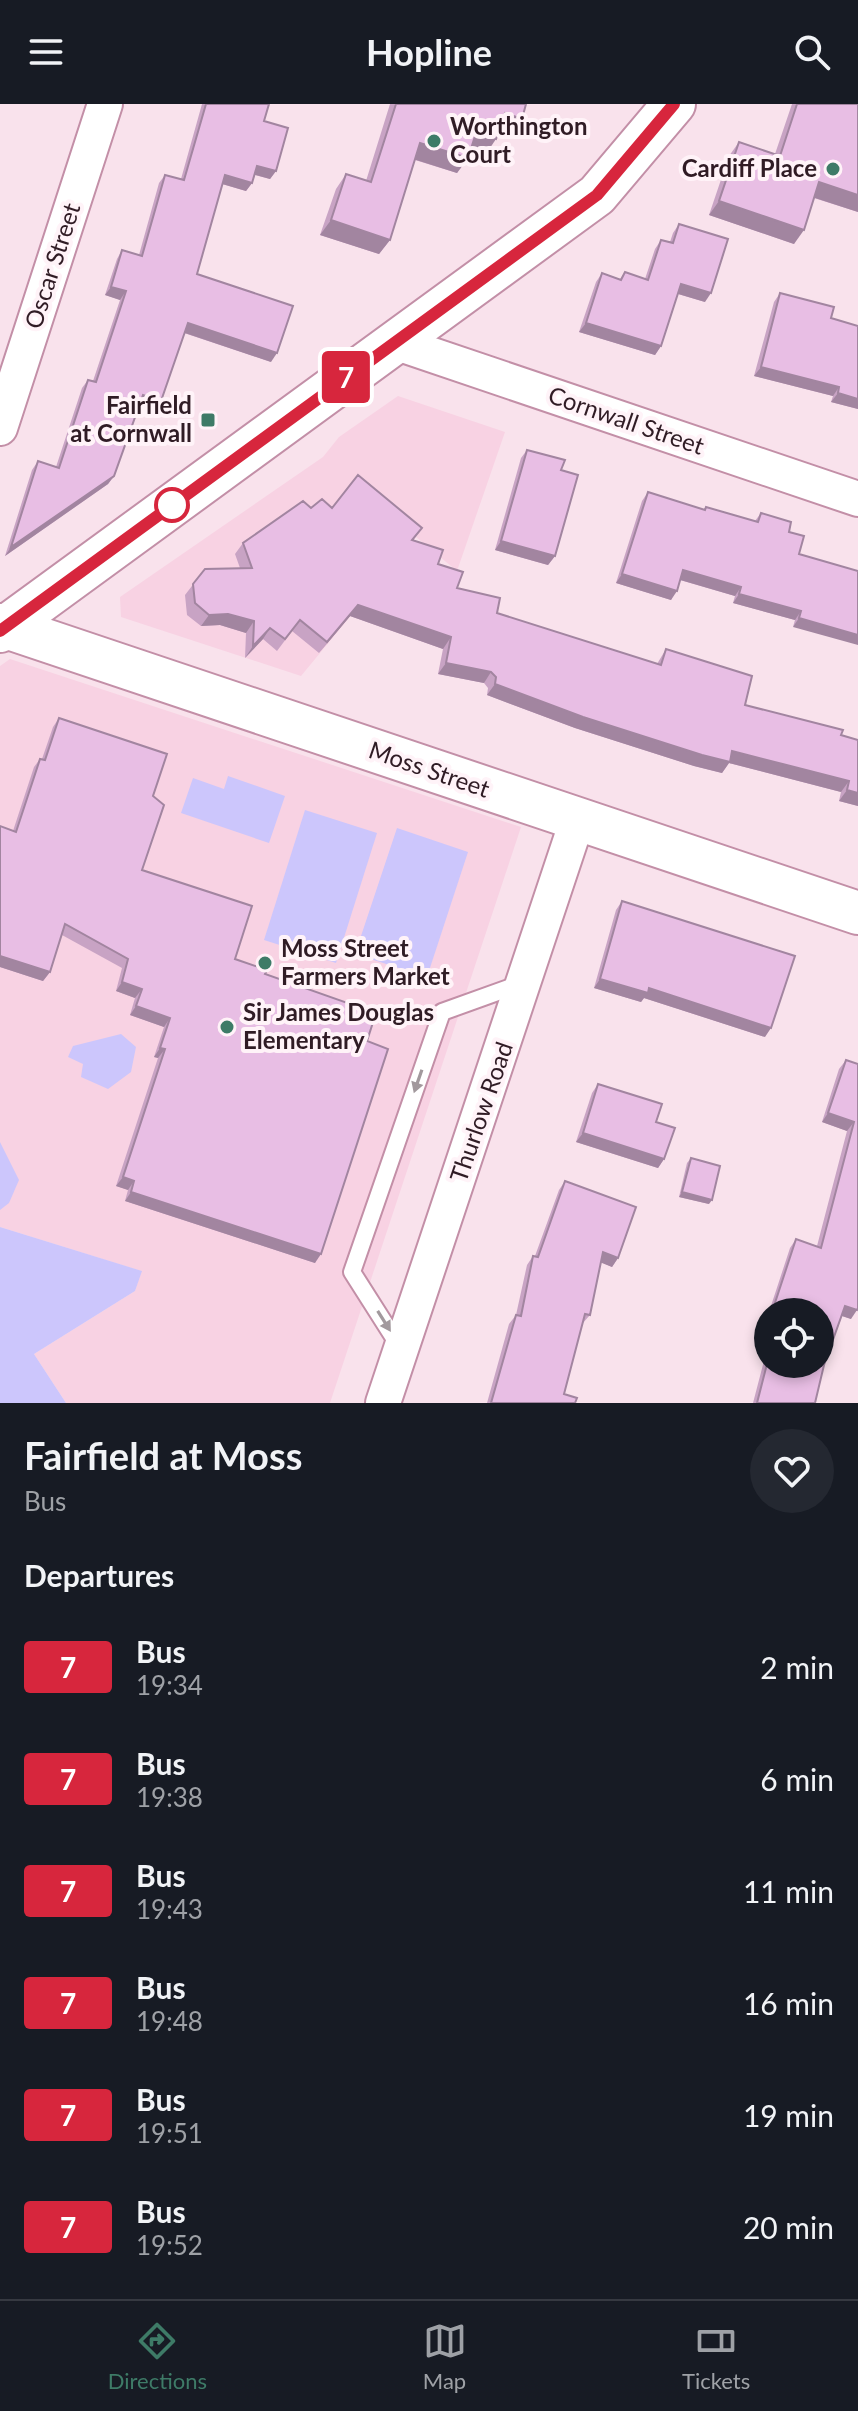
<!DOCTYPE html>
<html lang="en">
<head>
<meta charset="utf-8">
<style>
	body { margin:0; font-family:Lato,sans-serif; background:#242831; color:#f1f3f6; height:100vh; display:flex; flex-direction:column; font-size:30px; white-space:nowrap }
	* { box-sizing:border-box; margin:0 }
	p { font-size:26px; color:#9ea1a6 }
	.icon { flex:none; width:44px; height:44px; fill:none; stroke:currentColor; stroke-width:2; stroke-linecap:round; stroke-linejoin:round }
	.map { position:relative; height:1299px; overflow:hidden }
	.sheet { display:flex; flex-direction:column; background:#171b24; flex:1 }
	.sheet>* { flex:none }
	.badge { padding:0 16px; border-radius:6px; font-size:28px; line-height:52px }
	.tools { position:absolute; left:754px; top:1194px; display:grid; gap:16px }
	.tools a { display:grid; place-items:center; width:80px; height:80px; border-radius:50%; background:#171b24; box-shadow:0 4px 12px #0003; font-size:40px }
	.map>.badge { position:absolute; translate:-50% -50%; box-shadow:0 0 0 4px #fff }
	h2 { padding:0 24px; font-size:30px; line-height:72px }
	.round { display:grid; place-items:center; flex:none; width:84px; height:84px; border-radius:42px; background:#242831 }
	.summary { display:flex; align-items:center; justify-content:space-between; height:136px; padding:0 24px }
	h1 { font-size:38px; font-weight:700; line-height:60px }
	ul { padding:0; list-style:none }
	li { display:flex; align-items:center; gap:24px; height:112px; padding:0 24px }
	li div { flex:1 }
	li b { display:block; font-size:30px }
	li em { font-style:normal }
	li .badge { min-width:88px; font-weight:700; text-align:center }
	header { display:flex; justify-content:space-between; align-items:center; height:104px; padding:0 24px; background:#171b24; font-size:36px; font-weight:700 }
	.tabs { display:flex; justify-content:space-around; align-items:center; height:112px; border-top:2px solid #363941; background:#171b24; font-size:22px; color:#9ea1a6 }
	.tabs a { display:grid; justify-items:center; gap:4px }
	.tabs .on { color:#3e7b67 }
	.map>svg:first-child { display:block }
	.built { fill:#f8d2e3 }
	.green { fill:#ccc6fc }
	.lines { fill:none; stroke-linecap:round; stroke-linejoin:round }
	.service-casing { stroke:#c38fa7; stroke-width:20 }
	.minor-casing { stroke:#c38fa7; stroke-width:38 }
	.tertiary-casing { stroke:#c38fa7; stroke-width:46 }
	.service { stroke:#fff; stroke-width:16 }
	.minor { stroke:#fff; stroke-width:34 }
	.tertiary { stroke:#fff; stroke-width:42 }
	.wall { fill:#c8a3c4 }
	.shaded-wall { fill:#a285a0 }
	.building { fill:#e8bee4; stroke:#a285a0; stroke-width:2 }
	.oneway { fill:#a2999d }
	.line-casing { stroke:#fff; stroke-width:18 }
	.line { stroke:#d7263d; stroke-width:12 }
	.poi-dot { fill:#3e7b67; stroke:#fff3f8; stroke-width:3 }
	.stop-dot { fill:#fff; stroke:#d7263d; stroke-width:4 }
	.labels { text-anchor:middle; stroke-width:8; stroke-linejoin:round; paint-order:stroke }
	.poi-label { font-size:24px; font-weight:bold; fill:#301c25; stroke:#fff3f8; text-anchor:start }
	.street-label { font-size:24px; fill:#301c25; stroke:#fff3f8 }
</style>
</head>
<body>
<header><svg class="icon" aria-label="menu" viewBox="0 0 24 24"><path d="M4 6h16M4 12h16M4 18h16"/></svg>Hopline<svg class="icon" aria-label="search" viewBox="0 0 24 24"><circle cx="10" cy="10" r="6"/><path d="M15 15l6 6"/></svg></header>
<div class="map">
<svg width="858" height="1299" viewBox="0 0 858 1299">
	<rect width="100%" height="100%" fill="#f9e2ec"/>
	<g class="built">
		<path d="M398,292L505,328L457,467L416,433L301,572L121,513L120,493L323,353L339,333Z"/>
		<path d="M10,555L521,723L330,1299H66L34,1250L135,1187L141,1167L0,1123V562Z"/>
	</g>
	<g class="green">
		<path d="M228,672L285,692L269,739L181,709L193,674L224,685Z"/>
		<path d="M305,706L377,729L336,859L264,836Z"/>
		<path d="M397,724L468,748L427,873L355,850Z"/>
		<path d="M121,930L136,943L131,968L108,985L81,973L83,960L68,953L73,942Z"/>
		<path d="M0,1038L19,1076L9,1099L0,1106Z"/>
		<path d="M0,1123L142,1167L135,1187L34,1250L66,1299H0Z"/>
	</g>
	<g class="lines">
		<defs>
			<path id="service" d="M401,1245L352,1168L442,908L520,880"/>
			<g id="minor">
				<path d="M394,238L858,395"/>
				<path d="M0,324L105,0"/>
				<path d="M383,1299L577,717"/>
			</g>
			<g id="tertiary">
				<path d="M0,521L858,809"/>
				<path d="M0,527L597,91L674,0"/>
			</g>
		</defs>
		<use href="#service" class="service-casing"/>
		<use href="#minor" class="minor-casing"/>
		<use href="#tertiary" class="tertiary-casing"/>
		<use href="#service" class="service"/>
		<use href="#minor" class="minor"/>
		<use href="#tertiary" class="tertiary"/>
	</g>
	<g class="wall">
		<path d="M202,0H269L264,17L276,67L270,75L255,71L252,79L246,87L222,80L197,170L271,258L184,229L161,297L155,306L140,300L114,372L108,380L5,452L32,366L38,357L56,363L82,284L88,276L93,277L120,196L105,191L117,155L122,146L139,151L159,79L165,71L181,75Z"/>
		<path d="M390,0H526L522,15L511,29L499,26L486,50L471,45L468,54L457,69L415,56L390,136L379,150L320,131L336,85L346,70L366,77Z"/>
		<path d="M792,0H858V108L814,94L794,140L709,111L729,52L739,38L775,50Z"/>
		<path d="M679,120L705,198L678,190L661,242L655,251L579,228L596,178L602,169L620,175L625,168L645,175L655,145L661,136L670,138L673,129Z"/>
		<path d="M780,189L831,214L858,305L831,298L833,292L754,272L774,198Z"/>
		<path d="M527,346L555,452L548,461L495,446L521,354Z"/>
		<path d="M648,388L703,406L706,403L755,417L761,409L789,428L799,450L858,467L793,523L795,516L733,499L735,492L680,476L671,496L616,479L642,397Z"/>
		<path d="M311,404H332L413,436L438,460L457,484L497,509L657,560L666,545L745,601L858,636V702L839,697L841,688L729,659L722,669L694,662L575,624L487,591L488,584L484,579L438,570L443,545L350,512L319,549L292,527L277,547L263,535L245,554L246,529L220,521L201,522L187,511L185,491L205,465L240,464L235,450L243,439Z"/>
		<path d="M59,614L153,692L142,766L235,855L265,870L367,937L315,1159L125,1097L128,1086L116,1082L158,954L154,953L164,923L130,911L135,894L116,887L122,864L62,831L50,868L43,877L0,863V722L13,727L34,663L40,655H42L53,623Z"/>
		<path d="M622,797L765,933L644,894L641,898L594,884L616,806Z"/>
		<path d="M846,956L858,960L851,1215L842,1212L824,1261L815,1299H753L765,1253L759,1251L768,1223V1260L820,1208H769L790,1144L796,1135L817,1142L847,1027L822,1018L839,965Z"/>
		<path d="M598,980L656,1018L664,1055L658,1064L576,1038L592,989Z"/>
		<path d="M691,1054L709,1100L679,1093L687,1059Z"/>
		<path d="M565,1077L618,1154L612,1163L601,1158L590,1211L582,1220L564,1290L575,1299H487L509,1220L516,1211L527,1161L533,1152H535L559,1086Z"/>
	</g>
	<g class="shaded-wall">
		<path d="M505,9L522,15L511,29L494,24Z"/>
		<path d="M476,29L496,35L486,50L466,44Z"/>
		<path d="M420,39L468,54L457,69L410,54Z"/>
		<path d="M257,62L276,67L270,75L252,70Z"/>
		<path d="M225,71L252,79L246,87L219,79Z"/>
		<path d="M819,78L858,91V108L809,92Z"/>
		<path d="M719,97L804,126L794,140L709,111Z"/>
		<path d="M331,116L390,136L379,150L320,131Z"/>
		<path d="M681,180L711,189L705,198L675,189Z"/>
		<path d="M111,183L126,187L120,196L105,191Z"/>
		<path d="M188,219L277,249L271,258L182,228Z"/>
		<path d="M586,219L661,242L655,251L579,228Z"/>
		<path d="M761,263L839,283L833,292L754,272Z"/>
		<path d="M838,289L858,295V305L831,298Z"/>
		<path d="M143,291L161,297L155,306L137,300Z"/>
		<path d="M114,372L108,380L5,452L11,443Z"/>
		<path d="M501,437L555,452L548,461L495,446Z"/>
		<path d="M683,466L741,483L735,492L677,475Z"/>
		<path d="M622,470L677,487L671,496L616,479Z"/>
		<path d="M739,490L801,507L795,516L733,499Z"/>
		<path d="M358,501L451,533L443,545L350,512L319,549Z"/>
		<path d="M228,510L254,517L246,529L220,521L201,522L209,511Z"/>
		<path d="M799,514L858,531V541L793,523Z"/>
		<path d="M270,524L263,535L245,554L253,542Z"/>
		<path d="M446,559L491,568L484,579L438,570Z"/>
		<path d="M495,580L732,647L849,677L841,688L729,659L722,669L694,662L575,624L487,591Z"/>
		<path d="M847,686L858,689V702L839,697Z"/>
		<path d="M0,852L50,868L43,877L0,863Z"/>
		<path d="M600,875L649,884L771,924L765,933L644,894L641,898L594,884Z"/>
		<path d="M122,878L142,885L135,894L116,887Z"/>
		<path d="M136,902L170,914L164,923L130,911Z"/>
		<path d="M160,944L165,945L158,954L154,953Z"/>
		<path d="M828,1009L854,1018L847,1027L822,1018Z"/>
		<path d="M583,1029L664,1055L658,1064L576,1038Z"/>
		<path d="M123,1073L134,1077L128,1086L116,1082Z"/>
		<path d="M131,1088L321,1150L315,1159L125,1097Z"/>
		<path d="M682,1088L712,1096L709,1100L679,1093Z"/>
		<path d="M603,1148L618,1154L612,1163L597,1157Z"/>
		<path d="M845,1202L857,1206L851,1215L839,1211Z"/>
		<path d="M765,1242L768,1243V1248L765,1253L759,1251Z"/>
	</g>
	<g class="building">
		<path d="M206,0H269L264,17L288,24L276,67L257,62L252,79L225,71L197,170L293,202L277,249L188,219L161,297L143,291L114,372L11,443L38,357L59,364L88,276L96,278L126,187L111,183L122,146L142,152L165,71L184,76Z"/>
		<path d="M396,0H526L522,15L505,9L496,35L476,29L468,54L420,39L390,136L331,116L346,70L371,78Z"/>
		<path d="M797,0H858V91L819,78L804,126L719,97L739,38L780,52Z"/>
		<path d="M679,120L728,135L711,189L681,180L661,242L586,219L602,169L621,176L625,168L648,176L661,136L673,139Z"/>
		<path d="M780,189L834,203L831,214L858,222V295L838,289L839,283L761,263Z"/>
		<path d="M527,346L565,356L561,366L578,371L555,452L501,437Z"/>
		<path d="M358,371L422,424L412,436L443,446L438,460L463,468L457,484L500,494L497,509L661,561L666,545L752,572L745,601L843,626L841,631L858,636V689L847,686L849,677L732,647L730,658L702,651L583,613L495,580L496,573L491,568L446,559L451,533L358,501L327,538L300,516L285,535L270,524L253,542L254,517L228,510L209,511L195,499L193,480L205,465L252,464L243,439L303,397L311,404L322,395L332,404Z"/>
		<path d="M648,388L705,406L706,403L758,418L761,409L791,418L789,428L804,432L799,450L858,467V531L799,514L801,507L739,490L741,483L683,466L677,487L622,470Z"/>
		<path d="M59,614L167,650L153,692L164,701L142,766L252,802L235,855L267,866L265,870L376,909L367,937L388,945L321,1150L131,1088L134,1077L123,1073L165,945L160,944L170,914L136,902L142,885L122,878L128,855L65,820L50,868L0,852V722L16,728L40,655L45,656Z"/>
		<path d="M622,797L795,852L771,924L649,884L648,889L600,875Z"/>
		<path d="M846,956L858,960V1204L857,1206L845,1202L824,1261L815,1299H757L768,1256V1260H820V1208H772L796,1135L821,1144L854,1018L828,1009Z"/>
		<path d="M598,980L662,1000L656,1018L675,1024L664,1055L583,1029Z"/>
		<path d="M691,1054L720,1062L712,1096L682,1088Z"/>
		<path d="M565,1077L636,1103L618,1154L603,1148L590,1211L585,1210L564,1290L577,1294L575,1299H491L516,1211L521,1212L533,1152L538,1153Z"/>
	</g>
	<defs><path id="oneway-solid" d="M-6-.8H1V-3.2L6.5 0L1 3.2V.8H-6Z" transform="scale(2)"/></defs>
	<g class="oneway">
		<use href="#oneway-solid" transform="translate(418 977) rotate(109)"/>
		<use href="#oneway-solid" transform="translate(384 1217) rotate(58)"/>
	</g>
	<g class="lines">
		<defs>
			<path id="line" d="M0,527L597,91L674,0"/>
		</defs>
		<use href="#line" class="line-casing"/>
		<use href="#line" class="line"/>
	</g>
	<g class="poi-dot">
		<circle cx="434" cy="37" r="8"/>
		<circle cx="833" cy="65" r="8"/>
		<rect x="200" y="308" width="16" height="16" rx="4"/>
		<circle cx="265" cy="859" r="8"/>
		<circle cx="227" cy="923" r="8"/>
	</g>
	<circle class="stop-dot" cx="172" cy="401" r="16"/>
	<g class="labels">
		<g class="poi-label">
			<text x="450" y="31">Worthington<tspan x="450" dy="28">Court</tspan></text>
			<text x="817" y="73" text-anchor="end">Cardiff Place</text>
			<text x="192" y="310" text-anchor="end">Fairfield<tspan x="192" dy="28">at Cornwall</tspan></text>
			<text x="281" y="853">Moss Street<tspan x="281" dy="28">Farmers Market</tspan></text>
			<text x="243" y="917">Sir James Douglas<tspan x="243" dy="28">Elementary</tspan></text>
		</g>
		<g class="street-label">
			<text transform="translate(53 162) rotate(-72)" y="8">Oscar Street</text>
			<text transform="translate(626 317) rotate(19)" y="8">Cornwall Street</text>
			<text transform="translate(429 666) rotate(19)" y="8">Moss Street</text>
			<text transform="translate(482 1008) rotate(-71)" y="8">Thurlow Road</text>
		</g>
	</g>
</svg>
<div class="tools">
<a><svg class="icon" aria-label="locate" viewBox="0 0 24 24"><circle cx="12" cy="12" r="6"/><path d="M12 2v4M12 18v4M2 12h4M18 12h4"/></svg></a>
</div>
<b class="badge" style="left:346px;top:273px;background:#d7263d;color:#fff">7</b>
</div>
<section class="sheet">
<div class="summary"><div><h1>Fairfield at Moss</h1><p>Bus</p></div><a class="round"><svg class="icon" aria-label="heart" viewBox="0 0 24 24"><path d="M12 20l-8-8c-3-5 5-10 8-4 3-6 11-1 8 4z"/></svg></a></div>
<h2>Departures</h2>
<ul>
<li><span class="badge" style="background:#d7263d;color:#fff">7</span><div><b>Bus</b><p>19:34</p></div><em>2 min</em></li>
<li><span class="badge" style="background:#d7263d;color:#fff">7</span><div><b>Bus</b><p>19:38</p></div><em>6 min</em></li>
<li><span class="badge" style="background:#d7263d;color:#fff">7</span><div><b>Bus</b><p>19:43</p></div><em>11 min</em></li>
<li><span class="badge" style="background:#d7263d;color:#fff">7</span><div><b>Bus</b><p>19:48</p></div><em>16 min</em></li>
<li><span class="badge" style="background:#d7263d;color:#fff">7</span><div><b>Bus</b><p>19:51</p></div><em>19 min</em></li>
<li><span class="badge" style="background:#d7263d;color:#fff">7</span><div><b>Bus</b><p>19:52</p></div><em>20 min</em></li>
</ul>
</section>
<nav class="tabs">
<a class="on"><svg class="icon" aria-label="directions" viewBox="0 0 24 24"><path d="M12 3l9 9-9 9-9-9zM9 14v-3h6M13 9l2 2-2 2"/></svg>Directions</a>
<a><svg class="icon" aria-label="map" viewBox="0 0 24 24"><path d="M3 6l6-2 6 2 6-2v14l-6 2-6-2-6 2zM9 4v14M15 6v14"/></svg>Map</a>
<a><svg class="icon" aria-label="tickets" viewBox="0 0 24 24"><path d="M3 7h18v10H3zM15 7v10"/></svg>Tickets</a>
</nav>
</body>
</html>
